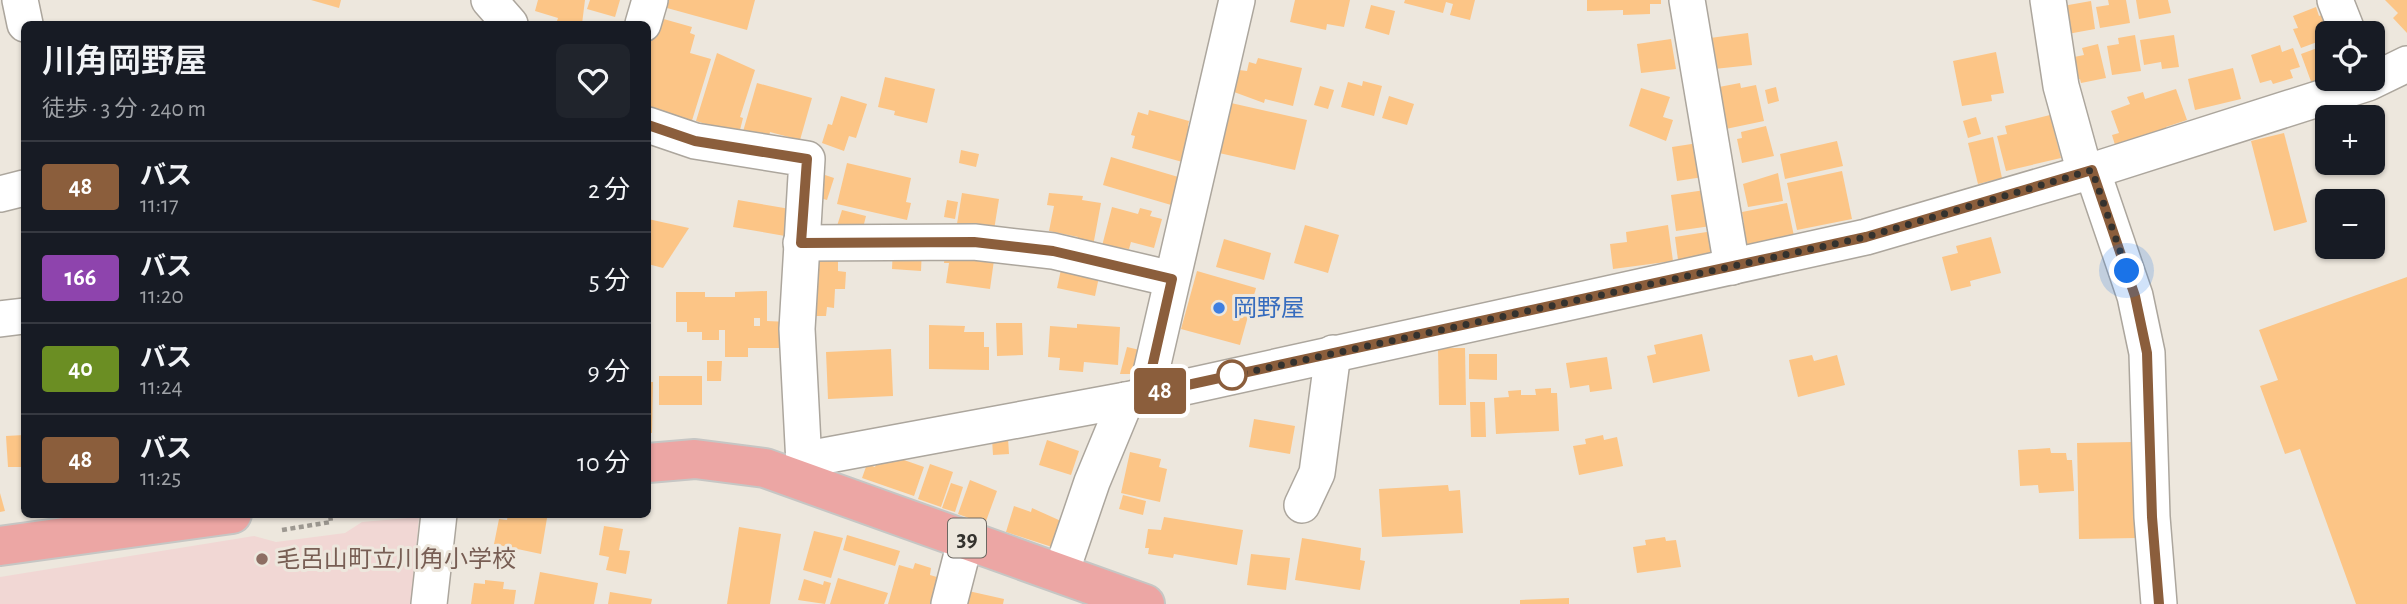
<!DOCTYPE html>
<html lang="ja">
<head>
<meta charset="utf-8">
<style>
	body { margin:0; font-family:"Alegreya Sans","Noto Sans JP",sans-serif; background:#20242c; color:#f1f3f6; height:100vh; display:flex; flex-direction:column; font-size:26px; white-space:nowrap }
	* { box-sizing:border-box; margin:0 }
	p { font-size:23px; color:#9ea1a6 }
	.icon { flex:none; width:38px; height:38px; fill:none; stroke:currentColor; stroke-width:2; stroke-linecap:round; stroke-linejoin:round }
	.map { position:relative; flex:1; overflow:hidden }
	.sheet { position:absolute; left:21px; top:21px; width:630px; height:497px; display:flex; flex-direction:column; background:#171b24; border-radius:10px; box-shadow:0 2px 5px #0004 }
	.sheet>* { flex:none }
	.badge { padding:0 14px; border-radius:5px; font-size:24px; line-height:46px }
	.buttons { position:absolute; left:2315px; top:21px; display:grid; gap:14px }
	.buttons a { display:grid; place-items:center; width:70px; height:70px; border-radius:10px; background:#171b24; box-shadow:0 2px 5px #0004; font-size:35px }
	.you { position:absolute; width:35px; height:35px; margin:-18px; border:5px solid #fff; border-radius:50%; background:#1a73e8; box-shadow:0 0 0 10px #1a73e833 }
	.map>.badge { position:absolute; translate:-50% -50%; box-shadow:0 0 0 4px #fff }
	.round { display:grid; place-items:center; flex:none; width:74px; height:74px; border-radius:10px; background:#20242c }
	.summary { display:flex; align-items:center; justify-content:space-between; height:119px; padding:0 21px }
	h1 { font-size:33px; font-weight:600; line-height:52px }
	ul { padding:0; list-style:none }
	li { display:flex; align-items:center; gap:21px; height:91px; padding:0 21px; border-top:2px solid #363941 }
	li div { flex:1 }
	li b { display:block; font-size:26px }
	li em { font-style:normal }
	li .badge { min-width:77px; font-weight:700; text-align:center }
	.map>svg:first-child { display:block }
	.education { fill:#f1d7d4 }
	.building { fill:#fcc586; fill-rule:evenodd }
	.lines { fill:none; stroke-linecap:round; stroke-linejoin:round }
	.minor-casing { stroke:#aca69d; stroke-width:38 }
	.major-casing { stroke:#c6c6c4; stroke-width:42 }
	.path { stroke:#9d9891; stroke-width:4.5; stroke-dasharray:5 3.5; stroke-linecap:butt }
	.minor { stroke:#fff; stroke-width:35 }
	.major { stroke:#eca6a4; stroke-width:38 }
	.line-casing { stroke:#fff; stroke-width:16 }
	.line { stroke:#8b5e3c; stroke-width:10 }
	.walk { stroke:#34322e; stroke-width:7; stroke-dasharray:0 12.6 }
	.shop-dot { fill:#3f7fe0; stroke:#ede7dd; stroke-width:2.5 }
	.stop-dot { fill:#fff; stroke:#8b5e3c; stroke-width:3.5 }
	.education-dot { fill:#8d6e63; stroke:#ede7dd; stroke-width:2.5 }
	.labels { text-anchor:middle; stroke-width:6; stroke-linejoin:round; paint-order:stroke }
	.shield { fill:#ede7dd; stroke:#6c6862; stroke-width:2 }
	.shield-label { font-size:23px; font-weight:bold; fill:#34322e }
	.shop-label { font-size:24px; fill:#366cbe; stroke:#ede7dd; text-anchor:start }
	.education-label { font-size:24px; fill:#785e54; stroke:#ede7dd; text-anchor:start }
</style>
</head>
<body>
<div class="map">
<svg width="2407" height="604" viewBox="0 0 2407 604">
	<rect width="100%" height="100%" fill="#ede7dd"/>
	<path class="education" d="M419,517L411,604H0V577L254,536L276,542L345,533L362,522Z"/>
	<g class="building">
		<path d="M311,0H341L339,8Z"/>
		<path d="M538,0H585L582,24H556L558,18L535,11Z"/>
		<path d="M590,0H620L615,17L587,9Z"/>
		<path d="M669,0H755L747,30L667,8Z"/>
		<path d="M1295,0H1350L1344,27L1327,24L1326,30L1290,22Z"/>
		<path d="M1405,0H1475L1470,20L1450,15L1453,4L1446,2L1443,13L1404,3Z"/>
		<path d="M1587,0H1661V4H1650V14L1623,15V10L1587,11Z"/>
		<path d="M2108,0H2126L2130,23L2100,28L2096,7L2109,5Z"/>
		<path d="M2136,0H2168L2171,13L2139,19Z"/>
		<path d="M2385,0H2407V33L2393,18L2398,13Z"/>
		<path d="M2091,1L2095,29L2062,35L2057,7Z"/>
		<path d="M1371,5L1395,11L1389,35L1365,28Z"/>
		<path d="M2316,7L2319,16L2327,13L2335,33H2328V38L2301,48L2293,29L2298,28L2293,16Z"/>
		<path d="M653,16L692,27L690,33L695,35L690,53L711,59L690,127L648,115V35Z"/>
		<path d="M1748,33L1752,65L1714,69L1710,38Z"/>
		<path d="M2135,35L2141,71L2112,75L2107,46L2119,44L2118,38Z"/>
		<path d="M2174,35L2179,67L2162,69L2161,62L2144,65L2140,40Z"/>
		<path d="M1671,39L1676,69L1641,73L1637,44Z"/>
		<path d="M2098,44L2106,78L2081,83L2080,79L2074,81L2069,58L2084,55L2082,48Z"/>
		<path d="M2280,45L2282,52L2293,48L2300,67L2290,70L2293,78L2273,84L2271,80L2260,83L2251,55Z"/>
		<path d="M2320,47L2324,55L2328,53V79L2313,87L2301,54Z"/>
		<path d="M1996,52L2004,93L1991,95L1992,101L1962,106L1953,61Z"/>
		<path d="M717,53L755,70L740,117L743,118L739,134L696,121Z"/>
		<path d="M1258,58L1302,68L1293,106L1265,99L1264,103L1234,92L1239,70L1247,71L1249,62L1256,64Z"/>
		<path d="M2233,68L2241,99L2195,110L2188,79Z"/>
		<path d="M885,77L935,89L927,123L894,115L895,111L878,107Z"/>
		<path d="M1363,81L1382,86L1374,116L1341,107L1348,82L1362,86Z"/>
		<path d="M757,83L812,98L800,140L770,132L768,141L742,135Z"/>
		<path d="M1740,83L1741,88L1756,85L1764,121L1721,130L1714,94L1721,93L1719,87Z"/>
		<path d="M1320,86L1334,90L1328,109L1314,105Z"/>
		<path d="M1776,87L1779,101L1768,104L1765,90Z"/>
		<path d="M1641,88L1670,97L1663,117L1673,120L1666,141L1629,126Z"/>
		<path d="M2176,89L2187,120L2166,127L2167,132L2115,145L2112,135L2119,133L2111,111L2130,104L2127,97L2143,92L2145,99Z"/>
		<path d="M841,96L867,104L856,138L849,136L844,151L822,143L828,124L832,125Z"/>
		<path d="M1389,96L1414,104L1407,125L1382,118Z"/>
		<path d="M1231,103L1307,120L1295,170L1219,153Z"/>
		<path d="M1149,110L1189,121L1188,126L1196,128L1186,163L1132,148L1135,136L1131,135L1138,112L1148,115Z"/>
		<path d="M2050,115L2061,158L2006,171L1997,136L2007,134L2005,126Z"/>
		<path d="M1976,117L1981,134L1968,138L1963,121Z"/>
		<path d="M1766,126L1774,156L1742,163L1737,139L1742,138L1741,132Z"/>
		<path d="M2284,133L2307,222L2274,231L2251,141Z"/>
		<path d="M1993,137L2002,178L1978,184L1968,143Z"/>
		<path d="M1837,141L1843,166L1785,179L1780,154Z"/>
		<path d="M1698,143L1703,177L1677,181L1672,147Z"/>
		<path d="M961,150L979,154L976,167L959,163Z"/>
		<path d="M1111,157L1185,179L1178,207L1103,185Z"/>
		<path d="M847,163L911,178L906,202L911,203L907,220L837,204Z"/>
		<path d="M1842,171L1852,219L1797,230L1787,183Z"/>
		<path d="M819,173L834,178L827,200L813,196Z"/>
		<path d="M1778,173L1783,201L1748,207L1743,184Z"/>
		<path d="M1705,190L1711,226L1676,231L1671,195Z"/>
		<path d="M962,193L999,199L993,236L956,230Z"/>
		<path d="M1049,193L1083,196L1082,200L1101,203L1093,246L1077,243L1078,237L1049,231L1054,206L1047,205Z"/>
		<path d="M738,200L790,209L785,236L733,227Z"/>
		<path d="M947,200L958,202L955,219L944,217Z"/>
		<path d="M1787,203L1794,236L1738,247L1734,225L1744,224L1742,212Z"/>
		<path d="M1112,207L1138,214L1140,208L1152,211L1150,216L1162,219L1154,248L1131,242L1129,249L1102,246Z"/>
		<path d="M842,210L866,216L862,232L837,226Z"/>
		<path d="M648,219L689,228L663,268L648,264Z"/>
		<path d="M1305,225L1339,235L1328,273L1294,263Z"/>
		<path d="M1668,225L1673,261L1613,269L1610,244L1627,242L1626,232Z"/>
		<path d="M1713,231L1717,254L1678,260L1675,237Z"/>
		<path d="M1991,237L2001,273L1970,281L1971,286L1951,291L1942,257L1958,253L1956,246Z"/>
		<path d="M1224,239L1271,253L1264,280L1216,267Z"/>
		<path d="M893,247L922,249L921,271L892,269Z"/>
		<path d="M815,249L838,250V271L846,272L845,289H835L834,308L827,307L826,316H806Z"/>
		<path d="M945,255L994,260L990,289L946,283L949,263H944Z"/>
		<path d="M1062,265L1100,272L1095,296L1057,288Z"/>
		<path d="M1197,271L1256,288L1240,345L1181,329Z"/>
		<path d="M2407,277V604H2356L2300,449L2285,454L2260,386L2278,380L2259,330Z"/>
		<path d="M767,291V321L789,322L785,348H748V357H725V330H719V340H702V332H687V322H676V292H705V297H735V292ZM754,318H760V326H754Z"/>
		<path d="M996,323H1022L1023,355L997,356Z"/>
		<path d="M1077,324L1120,327L1118,365L1084,362L1083,372L1059,370L1060,358L1048,357L1050,326L1077,328Z"/>
		<path d="M929,325L965,326L964,332H984V347H989V370L929,369Z"/>
		<path d="M1702,334L1710,371L1653,383L1647,356L1656,354L1654,345Z"/>
		<path d="M1127,347L1144,351L1139,374H1120Z"/>
		<path d="M1438,348H1465L1466,405H1439Z"/>
		<path d="M891,349L893,396L828,399L826,352Z"/>
		<path d="M1469,354H1497V380L1469,379Z"/>
		<path d="M1812,355L1814,361L1837,355L1845,385L1798,397L1789,360Z"/>
		<path d="M1607,357L1612,389L1590,392L1589,385L1570,388L1566,363Z"/>
		<path d="M707,361H722L721,381H707Z"/>
		<rect x="659" y="376" width="43" height="29"/>
		<path d="M648,382H653L652,433H648Z"/>
		<path d="M1551,388V393H1557L1559,431L1496,434L1494,398L1509,397L1508,391L1521,390V395H1536L1535,389Z"/>
		<path d="M1470,402H1485L1486,437H1471Z"/>
		<path d="M1254,419L1295,426L1290,454L1249,447Z"/>
		<path d="M24,435V467H8L6,436Z"/>
		<path d="M1603,435L1604,440L1617,437L1623,466L1579,475L1573,446L1586,444L1585,439Z"/>
		<path d="M1008,438L1009,454L993,455L992,439Z"/>
		<path d="M1047,440L1079,451L1071,475L1039,465Z"/>
		<path d="M2133,442L2137,538L2079,539L2077,443Z"/>
		<path d="M2050,448L2051,453H2066L2067,460H2072L2074,491L2039,493L2038,485L2020,486L2018,450Z"/>
		<path d="M881,452L924,467L914,496L862,478L867,464L875,467Z"/>
		<path d="M1130,452L1161,459L1159,467L1167,469L1160,502L1121,493Z"/>
		<path d="M930,464L953,472L941,507L918,499Z"/>
		<path d="M970,480L997,491L985,524L958,514Z"/>
		<path d="M951,483L963,487L955,512L942,508Z"/>
		<path d="M1448,485L1449,491L1460,490L1463,533L1382,537L1379,489Z"/>
		<path d="M0,493L5,511L0,512Z"/>
		<path d="M1123,495L1146,501L1143,515L1119,509Z"/>
		<path d="M1014,506L1031,512L1032,508L1061,521L1052,547L1006,532Z"/>
		<path d="M508,514L547,518L541,554L494,544L499,519L507,520Z"/>
		<path d="M1164,517L1243,530L1237,565L1174,554L1173,558L1148,554L1149,548H1145L1148,529L1161,530Z"/>
		<path d="M604,526L623,529L619,550L630,551L626,574L606,570L609,557L599,555Z"/>
		<path d="M739,527L781,534L770,604H727Z"/>
		<path d="M814,531L843,538L831,578L803,570Z"/>
		<path d="M847,535L900,551L895,566L843,550Z"/>
		<path d="M1665,537L1666,541L1676,540L1681,567L1637,573L1633,547L1646,545L1645,540Z"/>
		<path d="M1302,538L1361,548L1360,560L1365,561L1360,590L1295,580Z"/>
		<path d="M1251,554L1290,558L1286,590L1247,585Z"/>
		<path d="M915,563L931,568L930,575L947,580L940,604H888L899,565L913,569Z"/>
		<path d="M540,572L598,583L594,604H534Z"/>
		<path d="M838,578L888,593L884,604H830Z"/>
		<path d="M804,579L823,585L824,581L831,583L825,604L798,600Z"/>
		<path d="M485,580L504,582L503,589L516,590L514,604H471L474,583L485,584Z"/>
		<path d="M964,590L1004,599L1003,604H961Z"/>
		<path d="M610,592L652,599L651,604H608Z"/>
		<path d="M1569,598V604H1520V600Z"/>
	</g>
	<g class="lines">
		<defs>
			<g id="minor">
				<path d="M20,0L25,24"/>
				<path d="M489,0L510,24"/>
				<path d="M1687,0L1732,267"/>
				<path d="M2048,0L2061,86L2085,173"/>
				<path d="M2335,0L2348,33"/>
				<path d="M643,24L650,0"/>
				<path d="M648,125L695,141L807,159L797,329L804,464"/>
				<path d="M2092,170L2135,296L2147,353L2152,517L2159,604"/>
				<path d="M0,194L24,188"/>
				<path d="M801,243L974,242L1053,251L1172,279"/>
				<path d="M0,319L24,316"/>
				<path d="M1146,394L1237,0"/>
				<path d="M788,475L818,457L1126,400L1866,237L2085,173L2368,83L2407,64"/>
				<path d="M1302,505L1317,473L1333,353"/>
				<path d="M1061,573L1092,482L1126,400"/>
				<path d="M429,604L439,514"/>
				<path d="M949,604L966,538"/>
			</g>
			<g id="major">
				<path d="M648,463L695,459L765,468L1145,604"/>
				<path d="M0,546L232,514"/>
			</g>
		</defs>
		<use href="#minor" class="minor-casing"/>
		<use href="#major" class="major-casing"/>
		<path class="path" d="M282,530L331,522L330,514"/>
		<use href="#minor" class="minor"/>
		<use href="#major" class="major"/>
	</g>
	<g class="lines">
		<defs>
			<path id="line" d="M648,125L695,141L807,159L801,243L974,242L1053,251L1172,279L1146,394L1866,237L2092,170L2135,296L2147,353L2152,517L2159,604"/>
		</defs>
		<use href="#line" class="line-casing"/>
		<use href="#line" class="line"/>
		<path class="walk" d="M1232,375L1226,377L1866,237L2092,170L2127,271"/>
	</g>
	<circle class="shop-dot" cx="1219" cy="308" r="7"/>
	<circle class="stop-dot" cx="1232" cy="375" r="14"/>
	<circle class="education-dot" cx="262" cy="559" r="7"/>
	<g class="labels">
		<rect class="shield" x="948" y="518.5" width="38" height="39" rx="5"/>
		<g class="shield-label">
			<text x="967" y="546">39</text>
		</g>
		<g class="shop-label">
			<text x="1233" y="316">岡野屋</text>
		</g>
		<g class="education-label">
			<text x="276" y="567">毛呂山町立川角小学校</text>
		</g>
	</g>
</svg>
<div class="buttons">
<a><svg class="icon" aria-label="locate" viewBox="0 0 24 24"><circle cx="12" cy="12" r="6"/><path d="M12 2v4M12 18v4M2 12h4M18 12h4"/></svg></a>
<a>+</a>
<a>−</a>
</div>
<div class="you" style="left:2127px;top:271px"></div>
<b class="badge" style="left:1160px;top:391px;background:#8b5e3c;color:#fff">48</b>
<section class="sheet">
<div class="summary"><div><h1>川角岡野屋</h1><p>徒歩 · 3 分 · 240 m</p></div><a class="round"><svg class="icon" aria-label="heart" viewBox="0 0 24 24"><path d="M12 20l-8-8c-3-5 5-10 8-4 3-6 11-1 8 4z"/></svg></a></div>
<ul>
<li><span class="badge" style="background:#8b5e3c;color:#fff">48</span><div><b>バス</b><p>11:17</p></div><em>2 分</em></li>
<li><span class="badge" style="background:#8e44ad;color:#fff">166</span><div><b>バス</b><p>11:20</p></div><em>5 分</em></li>
<li><span class="badge" style="background:#6b8e23;color:#fff">40</span><div><b>バス</b><p>11:24</p></div><em>9 分</em></li>
<li><span class="badge" style="background:#8b5e3c;color:#fff">48</span><div><b>バス</b><p>11:25</p></div><em>10 分</em></li>
</ul>
</section>
</div>
</body>
</html>
